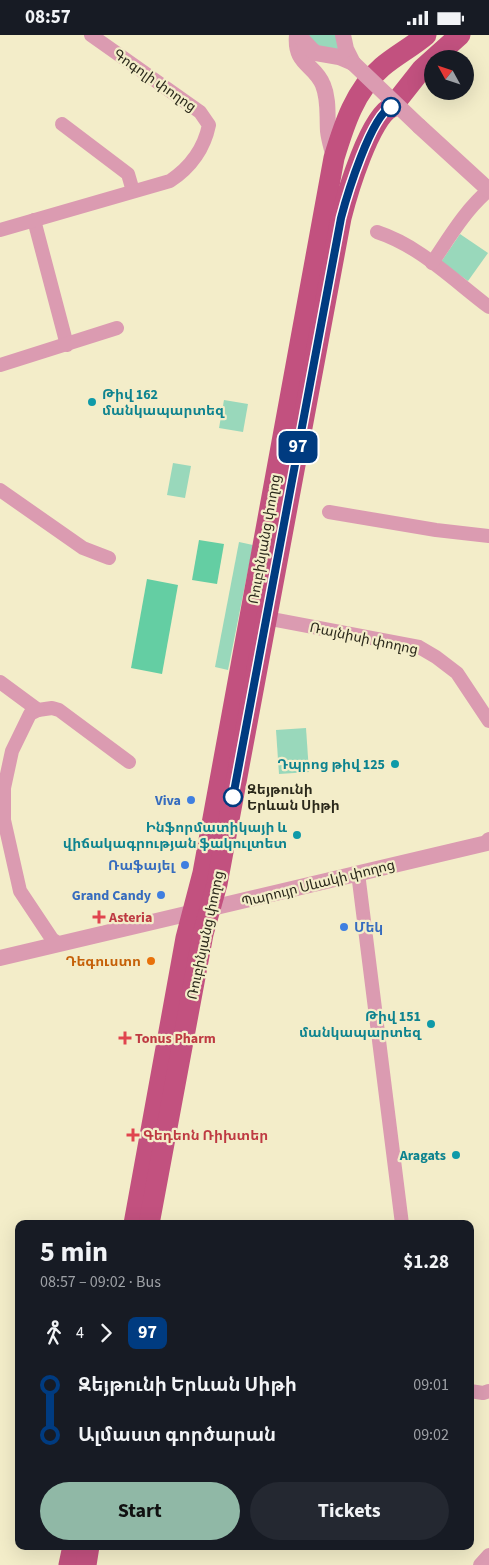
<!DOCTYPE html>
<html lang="en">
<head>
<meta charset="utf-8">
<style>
	body { margin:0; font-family:"Source Sans 3","Noto Sans Armenian",sans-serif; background:#242831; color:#f1f3f6; height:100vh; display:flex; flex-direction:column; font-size:19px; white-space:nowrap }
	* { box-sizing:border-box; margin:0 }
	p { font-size:16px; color:#9ea1a6 }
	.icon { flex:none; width:28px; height:28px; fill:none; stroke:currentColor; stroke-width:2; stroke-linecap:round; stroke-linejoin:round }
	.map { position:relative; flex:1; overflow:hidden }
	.drawer { position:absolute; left:15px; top:1185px; width:459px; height:330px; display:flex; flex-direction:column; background:#171b24; border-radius:10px; box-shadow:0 5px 20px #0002 }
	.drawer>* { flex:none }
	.badge { padding:0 10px; border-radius:8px; font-size:18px; line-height:32px }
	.needle { width:32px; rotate:310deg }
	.buttons { position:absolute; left:424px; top:15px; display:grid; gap:10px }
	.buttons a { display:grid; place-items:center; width:50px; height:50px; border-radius:50%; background:#171b24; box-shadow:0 5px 20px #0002; font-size:25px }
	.map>.badge { position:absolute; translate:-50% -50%; box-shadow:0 0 0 2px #fff }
	.legs { display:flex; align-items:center; gap:8px; height:55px; padding:0 25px; font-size:16px }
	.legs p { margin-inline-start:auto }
	.head { display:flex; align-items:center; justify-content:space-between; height:85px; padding:0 25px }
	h1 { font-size:28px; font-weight:700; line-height:38px }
	.cta { display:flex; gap:10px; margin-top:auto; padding:10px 25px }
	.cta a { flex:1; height:58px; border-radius:30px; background:#90b8a6; color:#111; font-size:20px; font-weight:700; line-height:58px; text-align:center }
	.cta a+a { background:#242831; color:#f1f3f6 }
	ul { padding:0 25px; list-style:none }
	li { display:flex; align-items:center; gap:18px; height:50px; font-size:19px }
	li i { display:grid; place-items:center; width:8px; height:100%; margin:0 6px; background:currentColor }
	li i::after { content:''; width:12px; height:12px; margin:-6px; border:4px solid; border-radius:50%; background:#171b24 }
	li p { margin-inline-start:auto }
	li:first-child i { background:linear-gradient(#0000 50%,currentColor 0) }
	li:last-child i { background:linear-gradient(currentColor 50%,#0000 0) }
	.status { display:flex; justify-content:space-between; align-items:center; height:35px; padding:0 25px; background:#171b24; direction:ltr }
	.status svg { height:14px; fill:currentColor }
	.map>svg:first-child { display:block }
	.green { fill:#99d8bb }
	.forest { fill:#64cea3 }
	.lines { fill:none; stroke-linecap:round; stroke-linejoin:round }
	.minor { stroke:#db9bb1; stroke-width:14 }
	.tertiary { stroke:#db9bb1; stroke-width:16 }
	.primary { stroke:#c2517f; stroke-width:21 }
	.tertiary-bridge { stroke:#db9bb1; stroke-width:16 }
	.line-1-casing { stroke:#fff; stroke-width:11 }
	.line-1 { stroke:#003b80; stroke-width:8 }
	.stop-1-dot { fill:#fff; stroke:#003b80; stroke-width:2.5 }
	.culture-dot { fill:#0f9aa8; stroke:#f3edc9; stroke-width:2 }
	.shop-dot { fill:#3f7fe0; stroke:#f3edc9; stroke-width:2 }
	.health-dot { fill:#e0444e; stroke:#f3edc9; stroke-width:2 }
	.food-dot { fill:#e8710a; stroke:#f3edc9; stroke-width:2 }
	.labels { text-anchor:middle; stroke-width:4.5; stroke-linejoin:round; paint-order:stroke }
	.street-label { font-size:14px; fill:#2b291b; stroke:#f3edc9 }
	.culture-label { font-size:14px; font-weight:bold; fill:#0d838f; stroke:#f3edc9; text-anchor:end }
	.stop-label { font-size:14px; font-weight:bold; fill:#2b291b; stroke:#f3edc9; text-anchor:start }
	.shop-label { font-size:14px; font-weight:bold; fill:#366cbe; stroke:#f3edc9; text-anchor:end }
	.health-label { font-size:14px; font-weight:bold; fill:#be3a42; stroke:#f3edc9; text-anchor:start }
	.food-label { font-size:14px; font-weight:bold; fill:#c56008; stroke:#f3edc9; text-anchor:end }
</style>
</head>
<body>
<div class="status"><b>08:57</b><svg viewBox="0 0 49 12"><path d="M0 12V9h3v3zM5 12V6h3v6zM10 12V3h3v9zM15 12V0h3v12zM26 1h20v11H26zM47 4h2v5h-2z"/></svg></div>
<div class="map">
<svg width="489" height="1530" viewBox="0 0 489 1530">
	<rect width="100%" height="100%" fill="#f3edc9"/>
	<g class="green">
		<path d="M307,0H339L343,18L321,15Z"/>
		<path d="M460,199L488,218L468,246L441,227Z"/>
		<path d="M224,365L248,369L243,397L219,393Z"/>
		<path d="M173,428L191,431L185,463L167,460Z"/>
		<path d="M239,507L253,510L228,635L215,632Z"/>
		<path d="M306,693L309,737L279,739L276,695Z"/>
	</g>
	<g class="forest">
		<path d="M199,505L224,509L217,549L192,545Z"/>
		<path d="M147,544L178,550L162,639L131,633Z"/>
	</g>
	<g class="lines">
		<g class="minor">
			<path d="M62,89L128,139L133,156"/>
			<path d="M34,185L67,310"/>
			<path d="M0,195L170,146C191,132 204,114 209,90L200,77L91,0"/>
			<path d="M377,197C420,211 453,245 489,272"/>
			<path d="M432,228C449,203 465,175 489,155"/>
			<path d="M0,330L117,293"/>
			<path d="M0,455L83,513L109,523"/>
			<path d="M329,477L436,495L489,501"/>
			<path d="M266,583L419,612L436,622L457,638L489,686"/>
			<path d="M0,647L38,675L52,673L59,675L129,727"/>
			<path d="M38,675L30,679L12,716L4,753V785L20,856L52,904L59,909"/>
			<path d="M358,838L402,1189"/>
			<path d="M470,1356L483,1358L489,1356"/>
			<path d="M480,1530L489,1520"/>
		</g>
		<g class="tertiary">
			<path d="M297,0C294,30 315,29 323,50C329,64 327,80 328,96C329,105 332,114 334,123"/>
			<path d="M298,0L312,15L316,18L339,22L353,28"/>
			<path d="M343,0L346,14L353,28"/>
			<path d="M419,91L489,155"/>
			<path d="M0,923L487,808L489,805"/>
		</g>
		<g class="primary">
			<path d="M134,1189L186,903L203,838L334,123C344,90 355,55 382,32C396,20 412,12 426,0"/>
			<path d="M149,1189L203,899L217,849L341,183C347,159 370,81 392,72L422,34L460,0"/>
			<path d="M69,1530L73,1511"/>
			<path d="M86,1530L89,1511"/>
		</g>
		<path class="tertiary-bridge" d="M353,28L419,91"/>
	</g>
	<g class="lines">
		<defs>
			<path id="line-1" d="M233,762L341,183C347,160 371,81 391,72"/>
		</defs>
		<use href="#line-1" class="line-1-casing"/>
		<use href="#line-1" class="line-1"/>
	</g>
	<g class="stop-1-dot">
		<circle cx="391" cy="72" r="9"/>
		<circle cx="233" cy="762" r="9"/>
	</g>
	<g class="culture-dot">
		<circle cx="92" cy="367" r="5"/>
		<circle cx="395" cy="729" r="5"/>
		<circle cx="297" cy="800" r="5"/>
		<circle cx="431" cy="989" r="5"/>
		<circle cx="456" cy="1120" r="5"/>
	</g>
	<g class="shop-dot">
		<circle cx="191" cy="765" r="5"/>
		<circle cx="185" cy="830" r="5"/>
		<circle cx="161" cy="860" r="5"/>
		<circle cx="344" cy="892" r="5"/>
	</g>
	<g class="health-dot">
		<path d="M96.5 874.5h5v5h5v5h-5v5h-5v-5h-5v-5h5z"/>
		<path d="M122.5 995.5h5v5h5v5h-5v5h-5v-5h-5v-5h5z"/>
		<path d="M130.5 1092.5h5v5h5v5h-5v5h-5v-5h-5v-5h5z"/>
	</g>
	<circle class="food-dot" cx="151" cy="926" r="5"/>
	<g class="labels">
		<g class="street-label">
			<text transform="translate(155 45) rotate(35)" y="5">Գոգոլի փողոց</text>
			<text transform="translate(264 504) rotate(-80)" y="5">Ռուբինյանց փողոց</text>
			<text transform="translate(364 603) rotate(12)" y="5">Ռայնիսի փողոց</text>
			<text transform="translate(318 848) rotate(-14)" y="5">Պարույր Սևակի փողոց</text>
			<text transform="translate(205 900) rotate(-78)" y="5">Ռուբինյանց փողոց</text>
		</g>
		<g class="culture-label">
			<text x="102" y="364" text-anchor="start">Թիվ 162<tspan x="102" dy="16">մանկապարտեզ</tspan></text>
			<text x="385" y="734">Դպրոց թիվ 125</text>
			<text x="287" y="797">Ինֆորմատիկայի և<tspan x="287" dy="16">վիճակագրության ֆակուլտետ</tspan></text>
			<text x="421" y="986">Թիվ 151<tspan x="421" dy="16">մանկապարտեզ</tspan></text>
			<text x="446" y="1125">Aragats</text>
		</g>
		<g class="stop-label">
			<text x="247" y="759">Զեյթունի<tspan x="247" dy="16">Երևան Սիթի</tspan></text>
		</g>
		<g class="shop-label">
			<text x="181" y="770">Viva</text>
			<text x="175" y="835">Ռաֆայել</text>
			<text x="151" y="865">Grand Candy</text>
			<text x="354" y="897" text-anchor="start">Մեկ</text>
		</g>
		<g class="health-label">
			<text x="109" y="887">Asteria</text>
			<text x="135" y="1008">Tonus Pharm</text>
			<text x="143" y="1105">Գեդեոն Ռիխտեր</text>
		</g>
		<g class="food-label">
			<text x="141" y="931">Դեգուստո</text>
		</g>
	</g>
</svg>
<div class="buttons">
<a><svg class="needle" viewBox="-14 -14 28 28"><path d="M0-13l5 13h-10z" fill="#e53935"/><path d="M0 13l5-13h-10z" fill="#9ea1a6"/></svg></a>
</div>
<b class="badge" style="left:298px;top:412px;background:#003b80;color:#fff">97</b>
<section class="drawer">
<div class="head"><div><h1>5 min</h1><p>08:57 – 09:02 · Bus</p></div><b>$1.28</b></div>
<div class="legs"><svg class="icon" aria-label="walk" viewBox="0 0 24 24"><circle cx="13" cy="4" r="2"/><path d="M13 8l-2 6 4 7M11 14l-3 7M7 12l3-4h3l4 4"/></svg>4<svg class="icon" aria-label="forward" viewBox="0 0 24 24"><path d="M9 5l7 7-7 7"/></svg><b class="badge" style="background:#003b80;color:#fff">97</b></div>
<ul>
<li><i style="color:#003b80"></i><b>Զեյթունի Երևան Սիթի</b><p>09:01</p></li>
<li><i style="color:#003b80"></i><b>Ալմաստ գործարան</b><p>09:02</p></li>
</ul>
<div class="cta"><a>Start</a><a>Tickets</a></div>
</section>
</div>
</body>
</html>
